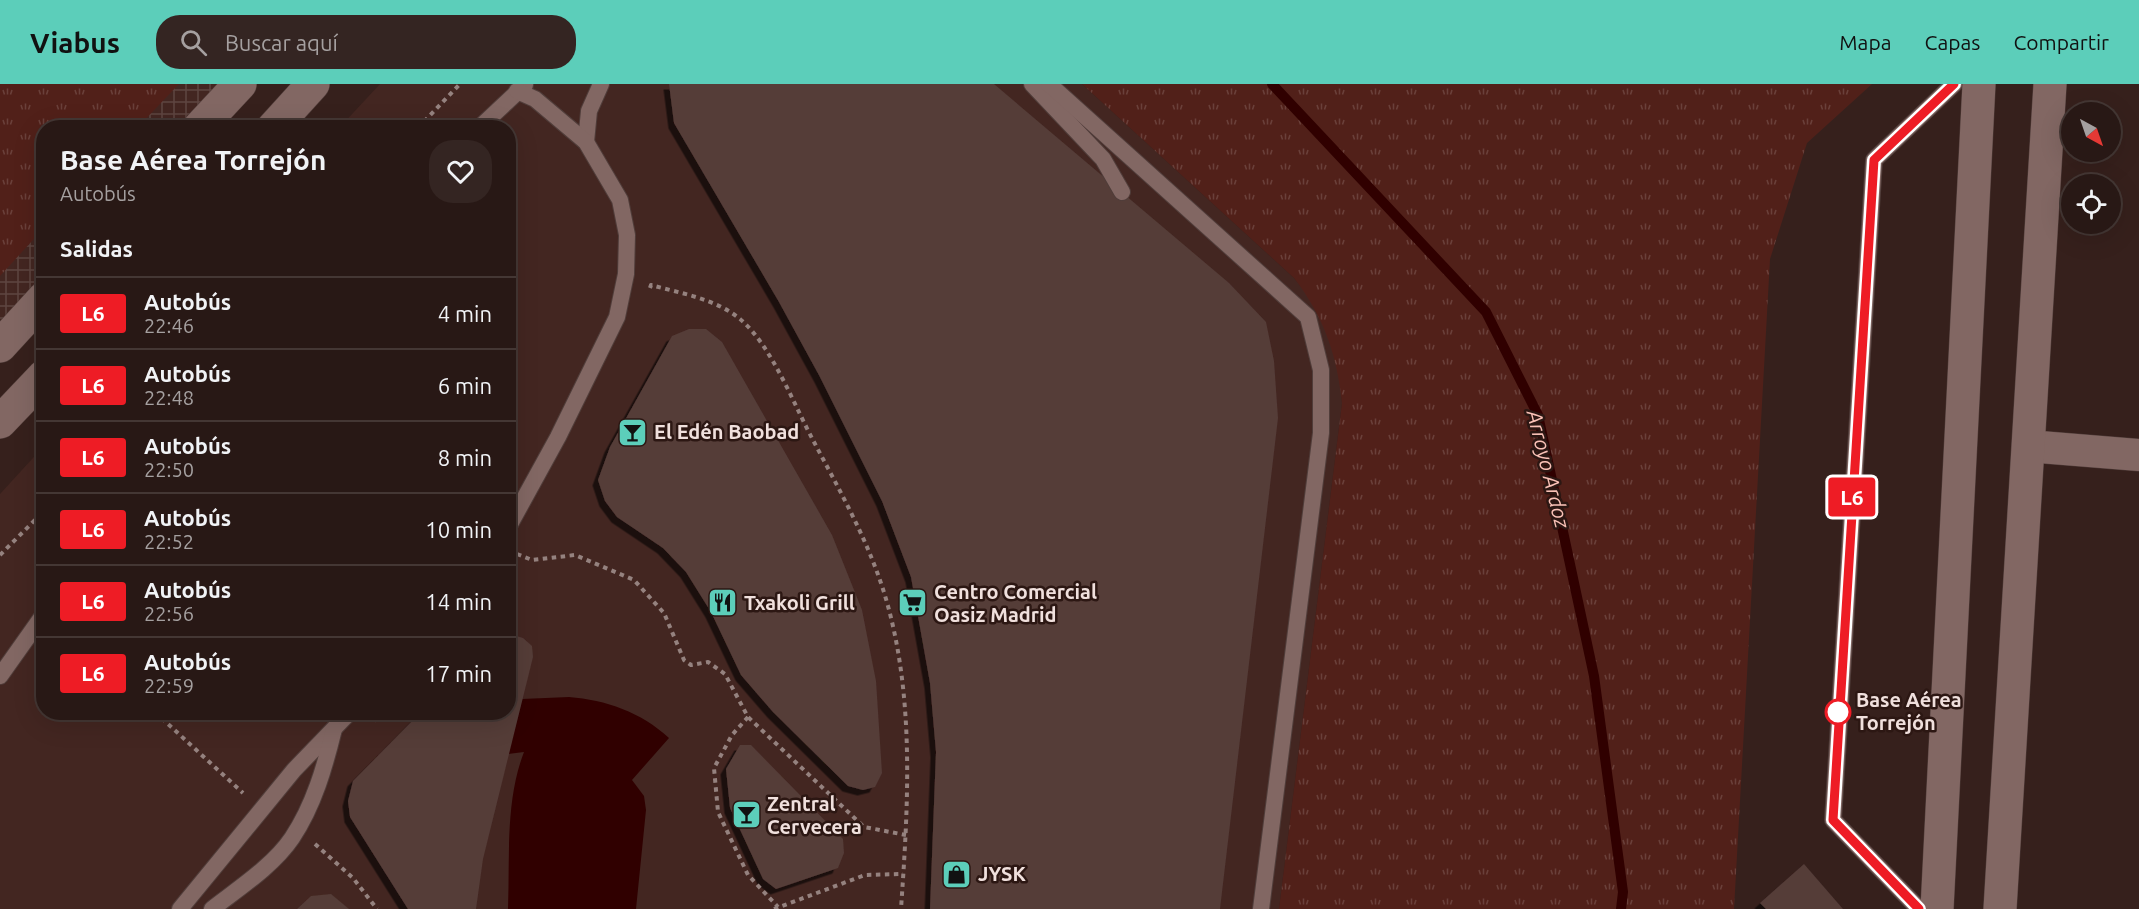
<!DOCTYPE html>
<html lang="es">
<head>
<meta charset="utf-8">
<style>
	body { margin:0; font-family:Ubuntu,sans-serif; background:#342522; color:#f1f3f6; height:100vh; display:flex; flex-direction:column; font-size:22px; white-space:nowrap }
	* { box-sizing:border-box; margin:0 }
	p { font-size:20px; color:#a5a0a0 }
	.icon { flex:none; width:33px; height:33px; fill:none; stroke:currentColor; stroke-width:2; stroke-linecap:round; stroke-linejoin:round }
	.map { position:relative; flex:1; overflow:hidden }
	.side { position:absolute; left:36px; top:36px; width:480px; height:600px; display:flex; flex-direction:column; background:#281815; border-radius:24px; box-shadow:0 6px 24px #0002,0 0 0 2px #443734 }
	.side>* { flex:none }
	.badge { padding:0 12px; border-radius:4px; font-size:21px; line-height:39px }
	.needle { width:39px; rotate:140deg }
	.tools { position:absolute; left:2061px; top:18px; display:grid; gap:12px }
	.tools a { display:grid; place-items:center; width:60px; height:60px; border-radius:50%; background:#281815; box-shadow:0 6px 24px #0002,0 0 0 2px #443734; font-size:30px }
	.map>.badge { position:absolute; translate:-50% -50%; box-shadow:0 0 0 3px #fff }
	h2 { padding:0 24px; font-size:22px; line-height:54px }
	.round { display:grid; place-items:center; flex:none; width:63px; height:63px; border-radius:24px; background:#342522 }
	.summary { display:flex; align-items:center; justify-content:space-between; height:102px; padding:0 24px }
	h1 { font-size:28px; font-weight:700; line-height:45px }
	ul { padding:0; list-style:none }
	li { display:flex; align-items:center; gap:18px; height:72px; padding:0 24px; border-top:2px solid #443734 }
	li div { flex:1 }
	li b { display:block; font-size:22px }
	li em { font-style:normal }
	li .badge { min-width:66px; font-weight:700; text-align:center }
	header { display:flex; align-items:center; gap:36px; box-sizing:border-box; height:84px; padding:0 30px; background:#5cceba; color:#111 }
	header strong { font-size:28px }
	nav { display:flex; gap:33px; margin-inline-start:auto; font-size:21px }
	.search { width:420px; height:54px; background:#342522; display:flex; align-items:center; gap:15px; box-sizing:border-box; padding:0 21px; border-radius:24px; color:#a5a0a0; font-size:22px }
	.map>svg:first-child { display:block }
	.built { fill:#432621 }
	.industrial { fill:url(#industrial-grid) }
	.grass { fill:url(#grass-tufts) }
	.water { fill:#300000 }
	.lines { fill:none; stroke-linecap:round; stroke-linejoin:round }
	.stream { stroke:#300000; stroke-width:10 }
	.building { fill:#543c38; filter:url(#shadow) }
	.service-casing { stroke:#503d3a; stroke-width:18 }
	.minor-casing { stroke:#503d3a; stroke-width:33 }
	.tertiary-casing { stroke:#503d3a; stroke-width:34 }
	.path { stroke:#95827f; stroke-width:4; stroke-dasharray:4.5 4.5; stroke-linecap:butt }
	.service { stroke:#826763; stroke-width:16 }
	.minor { stroke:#826763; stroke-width:32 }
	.tertiary { stroke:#826763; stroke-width:33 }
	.line-casing { stroke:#fff; stroke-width:14 }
	.line { stroke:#ee1c25; stroke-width:9 }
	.stop-dot { fill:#fff; stroke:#ee1c25; stroke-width:3 }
	.labels { text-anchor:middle; stroke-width:5; stroke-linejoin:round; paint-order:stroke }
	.poi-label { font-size:20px; font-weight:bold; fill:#f0e0dd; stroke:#2c1713; text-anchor:start }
	.stop-label { font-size:20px; font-weight:bold; fill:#f0e0dd; stroke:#2c1713; text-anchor:start }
	.water-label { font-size:21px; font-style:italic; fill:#fac1b6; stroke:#2c1713 }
</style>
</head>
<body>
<header>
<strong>Viabus</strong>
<div class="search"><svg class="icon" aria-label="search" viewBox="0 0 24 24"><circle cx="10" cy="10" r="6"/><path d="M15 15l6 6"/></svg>Buscar aquí</div>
<nav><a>Mapa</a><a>Capas</a><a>Compartir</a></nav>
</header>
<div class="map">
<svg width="2139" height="825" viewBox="0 0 2139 825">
	<defs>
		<pattern id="industrial-grid" width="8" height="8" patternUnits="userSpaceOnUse" patternTransform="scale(1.5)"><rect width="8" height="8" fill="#432621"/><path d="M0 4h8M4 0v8" fill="none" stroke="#5e4541"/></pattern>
		<pattern id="grass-tufts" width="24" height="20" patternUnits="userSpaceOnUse" patternTransform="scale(1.5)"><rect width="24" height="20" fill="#512019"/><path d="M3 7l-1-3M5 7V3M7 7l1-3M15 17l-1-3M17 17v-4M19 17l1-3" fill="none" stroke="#6a403a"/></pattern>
		<filter id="shadow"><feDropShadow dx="-5.5" dy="5.5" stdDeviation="0" flood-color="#0009"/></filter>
	</defs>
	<rect width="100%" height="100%" fill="#36201c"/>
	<path class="built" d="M380,0H1082L1294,194L1313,218L1328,248L1338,283L1342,319L1279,825H0V410L43,363L44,628H508V44L340,43Z"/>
	<path class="industrial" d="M0,0H240L199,43L44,44L43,214L0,262Z"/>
	<g class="grass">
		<path d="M0,0H179L138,43L44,44L43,145L0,192Z"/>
		<path d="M1082,0H1872L1807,59L1770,175L1734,825H1279L1342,319C1337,271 1324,233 1294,194Z"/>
	</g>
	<path class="water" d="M569,613C606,616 641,628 669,654L632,696L644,712L646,726L636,825H508C510,773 505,717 524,668L508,670L522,615Z"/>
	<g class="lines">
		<path class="stream" d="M1272,0L1486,228L1538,331L1594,592L1623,808L1621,825"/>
	</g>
	<g class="building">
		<path d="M669,0H994L1229,199L1266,238L1274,277L1278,334L1220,825H930L936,668L930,599L911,493L882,417L820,293L779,218L674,39Z"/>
		<path d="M689,245H706L722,258L832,451L862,526L876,597L882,689L875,703L863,706L848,702L773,628L741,591L711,528L686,488L663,464L617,433L605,417L598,396L610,363L672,252Z"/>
		<path d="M510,550L523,554L532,562L533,573L483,775L476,825H408L350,733L348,717L353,697L421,628H508Z"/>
		<path d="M740,661H751L843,755L844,769L838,784L776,805L763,795L730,724L726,685Z"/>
		<path d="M1804,780L1843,825H1766L1760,819Z"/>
		<path d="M331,810L349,825H297L311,812Z"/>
	</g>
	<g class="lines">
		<defs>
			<g id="service">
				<path d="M1032,0L1103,75L1122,108"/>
				<path d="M1049,0L1308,233L1321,286V349L1261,825"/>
				<path d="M479,44L525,1"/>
				<path d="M586,58L589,27L601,0"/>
				<path d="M508,444L558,353L617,233L626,190L627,151L620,116L586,58L535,15L517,7"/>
				<path d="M0,592L44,530"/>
				<path d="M180,825L294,686L350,628"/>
				<path d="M212,825C239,804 273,782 292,754C314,721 325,682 334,645"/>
				<path d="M1919,825L1833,736L1874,76L1954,0"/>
			</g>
			<path id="minor" d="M2028,362L2139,371"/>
			<g id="tertiary">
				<path d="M199,44L240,0"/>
				<path d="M273,44L313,0"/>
				<path d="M0,262L44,214"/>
				<path d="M0,338L44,292"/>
				<path d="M1937,825L1979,0"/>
				<path d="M2000,825L2050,0"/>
			</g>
		</defs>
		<use href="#service" class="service-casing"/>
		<use href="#minor" class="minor-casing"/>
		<use href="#tertiary" class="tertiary-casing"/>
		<g class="path">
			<path d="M418,44L460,0"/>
			<path d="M650,204L651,201C680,209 716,215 740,235C772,262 794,321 814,358C841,409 870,460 886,515C915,615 908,722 901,825"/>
			<path d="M517,470L532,476L575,471L634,496L664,529L684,576L691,581L708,578L725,590L748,633L864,743L906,751"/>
			<path d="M0,471L44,427"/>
			<path d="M508,481L518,467"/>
			<path d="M155,628L243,709"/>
			<path d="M748,633L732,651L714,684L718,728L748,791L778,823"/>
			<path d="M374,637L381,628"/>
			<path d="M315,760L353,794L377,825"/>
			<path d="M774,825L865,791L903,790"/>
		</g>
		<use href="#service" class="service"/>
		<use href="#minor" class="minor"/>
		<use href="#tertiary" class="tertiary"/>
	</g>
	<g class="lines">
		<defs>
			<path id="line" d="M1919,825L1833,736L1874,76L1954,0"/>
		</defs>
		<use href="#line" class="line-casing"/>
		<use href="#line" class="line"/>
	</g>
	<defs>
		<symbol id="bar-square" viewBox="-11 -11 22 22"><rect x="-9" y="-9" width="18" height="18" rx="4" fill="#5cceba" stroke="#2c1713"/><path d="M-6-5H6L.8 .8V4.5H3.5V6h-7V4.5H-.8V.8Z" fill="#111"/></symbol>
		<symbol id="restaurant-square" viewBox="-11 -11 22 22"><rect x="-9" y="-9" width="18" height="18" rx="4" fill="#5cceba" stroke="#2c1713"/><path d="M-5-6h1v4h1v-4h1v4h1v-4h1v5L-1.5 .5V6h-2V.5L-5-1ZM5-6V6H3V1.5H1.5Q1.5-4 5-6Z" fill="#111"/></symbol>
		<symbol id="supermarket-square" viewBox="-11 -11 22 22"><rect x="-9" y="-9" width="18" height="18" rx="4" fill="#5cceba" stroke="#2c1713"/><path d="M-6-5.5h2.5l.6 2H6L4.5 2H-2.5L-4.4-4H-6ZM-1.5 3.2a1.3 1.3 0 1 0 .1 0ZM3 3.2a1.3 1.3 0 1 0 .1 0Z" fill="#111"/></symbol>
		<symbol id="shop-square" viewBox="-11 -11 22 22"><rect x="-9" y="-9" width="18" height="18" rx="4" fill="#5cceba" stroke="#2c1713"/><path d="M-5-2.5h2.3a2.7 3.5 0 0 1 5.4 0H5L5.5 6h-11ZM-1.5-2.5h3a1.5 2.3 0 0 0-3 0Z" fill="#111"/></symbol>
	</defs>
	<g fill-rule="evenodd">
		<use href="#bar-square" x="616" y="332" width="33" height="33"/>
		<use href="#restaurant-square" x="706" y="502" width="33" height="33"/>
		<use href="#supermarket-square" x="896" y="502" width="33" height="33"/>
		<use href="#bar-square" x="730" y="714" width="33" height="33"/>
		<use href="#shop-square" x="940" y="774" width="33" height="33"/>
	</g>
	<circle class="stop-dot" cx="1838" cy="628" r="12"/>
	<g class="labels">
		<g class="poi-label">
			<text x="654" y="355">El Edén Baobad</text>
			<text x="934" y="515">Centro Comercial<tspan x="934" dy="23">Oasiz Madrid</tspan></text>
			<text x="744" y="526">Txakoli Grill</text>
			<text x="767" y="727">Zentral<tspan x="767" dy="23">Cervecera</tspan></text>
			<text x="978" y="797">JYSK</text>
		</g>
		<g class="stop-label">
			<text x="1856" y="623">Base Aérea<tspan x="1856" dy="23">Torrejón</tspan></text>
		</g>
		<g class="water-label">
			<text transform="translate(1548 385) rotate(76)" y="7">Arroyo Ardoz</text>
		</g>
	</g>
</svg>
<div class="tools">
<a><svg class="needle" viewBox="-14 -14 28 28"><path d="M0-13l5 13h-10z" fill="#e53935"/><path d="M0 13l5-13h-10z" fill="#a5a0a0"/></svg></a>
<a><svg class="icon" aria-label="locate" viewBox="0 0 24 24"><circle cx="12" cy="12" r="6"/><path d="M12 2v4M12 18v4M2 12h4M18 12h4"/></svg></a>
</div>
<b class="badge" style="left:1852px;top:413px;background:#ee1c25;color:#fff">L6</b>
<section class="side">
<div class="summary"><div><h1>Base Aérea Torrejón</h1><p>Autobús</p></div><a class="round"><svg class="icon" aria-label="heart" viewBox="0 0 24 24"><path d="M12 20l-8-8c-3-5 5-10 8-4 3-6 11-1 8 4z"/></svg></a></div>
<h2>Salidas</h2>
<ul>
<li><span class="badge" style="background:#ee1c25;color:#fff">L6</span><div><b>Autobús</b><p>22:46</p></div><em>4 min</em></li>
<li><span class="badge" style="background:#ee1c25;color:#fff">L6</span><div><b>Autobús</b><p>22:48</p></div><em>6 min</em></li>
<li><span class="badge" style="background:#ee1c25;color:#fff">L6</span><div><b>Autobús</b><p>22:50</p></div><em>8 min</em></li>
<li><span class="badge" style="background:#ee1c25;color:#fff">L6</span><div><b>Autobús</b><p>22:52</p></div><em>10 min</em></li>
<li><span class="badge" style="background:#ee1c25;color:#fff">L6</span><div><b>Autobús</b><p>22:56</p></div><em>14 min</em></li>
<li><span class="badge" style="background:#ee1c25;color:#fff">L6</span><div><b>Autobús</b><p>22:59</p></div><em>17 min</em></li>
</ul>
</section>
</div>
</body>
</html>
